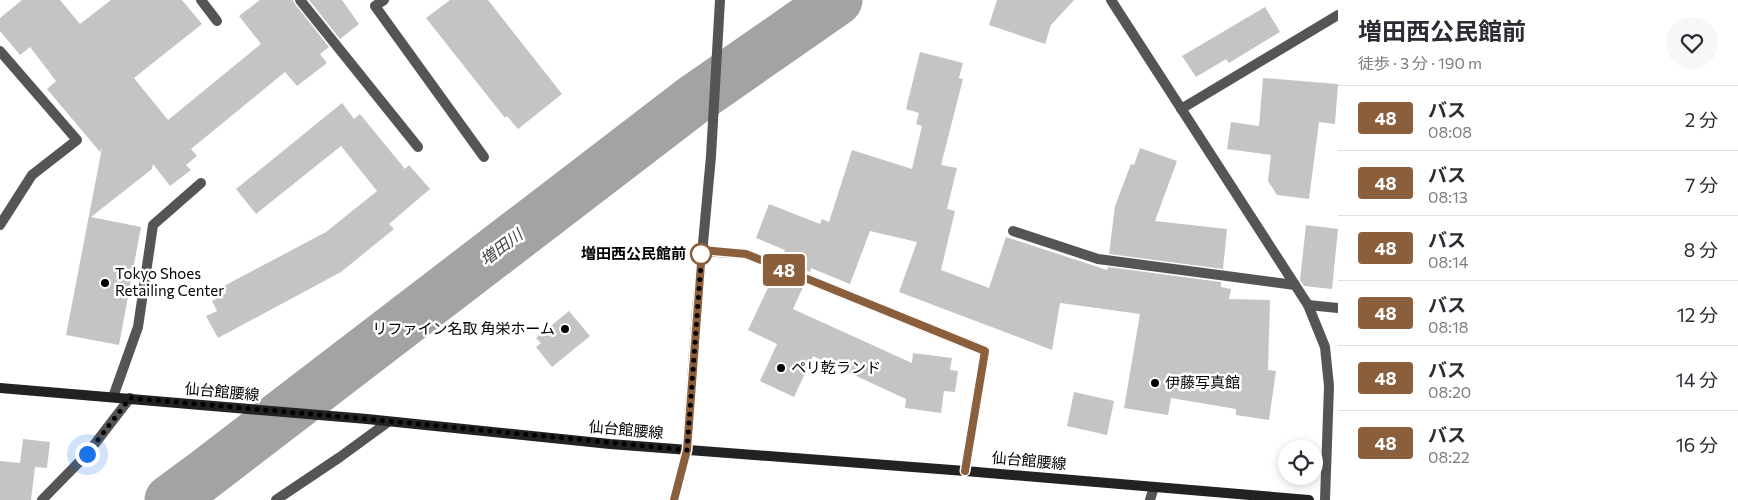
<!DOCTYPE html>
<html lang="ja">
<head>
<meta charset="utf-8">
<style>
	body { margin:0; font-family:Commissioner,"Noto Sans JP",sans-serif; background:#f7f7f7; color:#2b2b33; height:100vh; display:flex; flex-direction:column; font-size:19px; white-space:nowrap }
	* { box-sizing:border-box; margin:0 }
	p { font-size:16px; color:#7c7c81 }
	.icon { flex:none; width:28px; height:28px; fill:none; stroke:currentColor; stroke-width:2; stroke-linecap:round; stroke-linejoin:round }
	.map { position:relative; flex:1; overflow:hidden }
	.side { display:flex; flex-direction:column; background:#fff; width:400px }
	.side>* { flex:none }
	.badge { padding:0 10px; border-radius:4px; font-size:18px; line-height:32px }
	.tools { position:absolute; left:1278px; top:440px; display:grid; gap:10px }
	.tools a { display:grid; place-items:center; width:45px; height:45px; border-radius:50%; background:#fff; box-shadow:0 2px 8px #0003; font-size:25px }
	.you { position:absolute; width:25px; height:25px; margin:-12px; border:4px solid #fff; border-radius:50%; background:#1a73e8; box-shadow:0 0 0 8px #1a73e833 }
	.map>.badge { position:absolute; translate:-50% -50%; box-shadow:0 0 0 2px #fff }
	.round { display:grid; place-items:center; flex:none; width:52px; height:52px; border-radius:26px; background:#f7f7f7 }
	.summary { display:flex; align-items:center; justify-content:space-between; height:85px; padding:0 20px }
	h1 { font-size:24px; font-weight:700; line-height:38px }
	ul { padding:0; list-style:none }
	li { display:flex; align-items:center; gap:15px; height:65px; padding:0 20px; border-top:1px solid #e1e1e2 }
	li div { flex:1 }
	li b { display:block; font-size:19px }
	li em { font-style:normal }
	li .badge { min-width:55px; font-weight:700; text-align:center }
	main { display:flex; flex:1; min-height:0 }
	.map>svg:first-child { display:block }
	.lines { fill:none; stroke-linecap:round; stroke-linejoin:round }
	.river { stroke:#a3a3a3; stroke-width:51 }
	.building { fill:#c4c4c4 }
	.minor { stroke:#555; stroke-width:10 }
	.tertiary { stroke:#555; stroke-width:10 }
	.secondary { stroke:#222; stroke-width:10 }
	.line-casing { stroke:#fff; stroke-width:11 }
	.line { stroke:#8b5e3c; stroke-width:8 }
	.walk { stroke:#000; stroke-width:5; stroke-dasharray:0 9 }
	.stop-dot { fill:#fff; stroke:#8b5e3c; stroke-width:2.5 }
	.poi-dot { fill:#000; stroke:#fff; stroke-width:2 }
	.labels { text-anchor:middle; stroke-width:5; stroke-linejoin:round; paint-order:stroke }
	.stop-label { font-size:15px; font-weight:bold; fill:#000; stroke:#fff; text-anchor:end }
	.poi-label { font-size:15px; fill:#000; stroke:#fff; text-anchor:start }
	.street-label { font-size:15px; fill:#000; stroke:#fff }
	.water-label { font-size:16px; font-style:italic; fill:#444; stroke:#fff }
</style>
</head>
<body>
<main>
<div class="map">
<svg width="1338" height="500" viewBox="0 0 1338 500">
	<rect width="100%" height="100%" fill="#fff"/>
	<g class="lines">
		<path class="river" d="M170,500L204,475L692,101L837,0"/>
	</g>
	<g class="building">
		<path d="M22,0H60L80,24L111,0H182L202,24L134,78L168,120L261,44L239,16L260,0H293L295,4L329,47L320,54L327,63L297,86L285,72L191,149L197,156L186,165L191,170L170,186L153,164L152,169L91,217L141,227L119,345L66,335L102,148L100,152L47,89L56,81L30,47L20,55L0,31V18Z"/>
		<path d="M309,0H342L359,24L340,39Z"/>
		<path d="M450,0H488L562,94L518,129L507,116L505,118L426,18Z"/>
		<path d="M997,0H1074L1051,25L1045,44L989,25Z"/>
		<path d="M1265,7L1280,32L1229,63L1226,59L1196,77L1182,56Z"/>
		<path d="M920,52L963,63L959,78L963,79L941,165L957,168L947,209L955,211L941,270L989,288L1006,237L1107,270L1108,267L1221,282V287L1231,289L1229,299L1270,300L1268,370L1276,371L1269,420L1236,415V409L1171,398L1168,415L1124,408L1140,314L1060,303L1052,350L899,292L917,242L870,231L850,284L811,268L810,272L780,261L785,250L756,238L769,204L820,224L822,219L829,222L852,150L912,169L922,126L916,124L919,113L906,109Z"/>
		<path d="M1263,78L1338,84L1335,124L1319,122L1309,199L1277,195L1268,181L1271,155L1227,149L1231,122L1259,126Z"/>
		<path d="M342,103L354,119L360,114L405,169L409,165L430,189L389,224L394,229L341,272L218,338L206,316L217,311L212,301L226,293L222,287L326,232L377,191L341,146L256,214L236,189Z"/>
		<path d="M1140,148L1177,161L1155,221L1227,229L1223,269L1109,254L1115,206L1131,164L1134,165Z"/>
		<path d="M1306,225L1338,229L1332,289L1304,286L1300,280Z"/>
		<path d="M775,273L804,285L793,309L912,363L913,353L952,358L950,370L958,371L955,392L944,391L941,413L905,408L906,399L813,356L794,397L760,381L777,344L748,330Z"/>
		<path d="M569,311L590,336L552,367L536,347L541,343L536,338Z"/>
		<path d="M1074,392L1114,401L1107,435L1067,426Z"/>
		<path d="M23,439L50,442L47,468L35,467L31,500H0V461L20,463Z"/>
	</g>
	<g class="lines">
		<g class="minor">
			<path d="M201,0L217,21"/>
			<path d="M300,0L418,147"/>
			<path d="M384,0L375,6L484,157"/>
			<path d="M1111,0L1308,305L1325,347L1329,386L1325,500"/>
			<path d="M0,51L77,140L32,175L0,225"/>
			<path d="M1181,109L1338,15"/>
			<path d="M1013,231L1098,259L1295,285"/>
			<path d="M702,251L746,254L985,351L965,471"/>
			<path d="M1308,305L1338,308"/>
			<path d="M113,397L138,327L153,225L201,183"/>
			<path d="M42,500L87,454L130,398"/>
			<path d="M276,500L340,457L388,422"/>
			<path d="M1150,500L1154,487"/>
		</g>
		<path class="tertiary" d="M674,500L687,450L697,309L711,156L720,0"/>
		<path class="secondary" d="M0,388L367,419L610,444L965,471L1309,500"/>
	</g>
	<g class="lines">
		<defs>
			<path id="line" d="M674,500L687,450L702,250L746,254L985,351L965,471"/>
		</defs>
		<use href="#line" class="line-casing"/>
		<use href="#line" class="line"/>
		<path class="walk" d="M87,454L130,398L367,419L687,450L702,250L701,254"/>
	</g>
	<circle class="stop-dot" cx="701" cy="254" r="10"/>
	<g class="poi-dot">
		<circle cx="105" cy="283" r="5"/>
		<circle cx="565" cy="329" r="5"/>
		<circle cx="781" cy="368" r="5"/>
		<circle cx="1155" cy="383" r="5"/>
	</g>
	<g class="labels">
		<g class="stop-label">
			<text x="686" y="259">増田西公民館前</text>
		</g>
		<g class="poi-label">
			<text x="115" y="279">Tokyo Shoes<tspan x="115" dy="17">Retailing Center</tspan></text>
			<text x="555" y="334" text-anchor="end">リファイン名取 角栄ホーム</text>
			<text x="791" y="373">ペリ乾ランド</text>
			<text x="1165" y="388">伊藤写真館</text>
		</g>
		<g class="street-label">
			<text transform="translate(222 392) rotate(5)" y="5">仙台館腰線</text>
			<text transform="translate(626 430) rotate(5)" y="5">仙台館腰線</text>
			<text transform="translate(1029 461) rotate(5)" y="5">仙台館腰線</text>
		</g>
		<g class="water-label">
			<text transform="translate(501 247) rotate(-37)" y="6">増田川</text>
		</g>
	</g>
</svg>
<div class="tools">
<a><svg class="icon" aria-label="locate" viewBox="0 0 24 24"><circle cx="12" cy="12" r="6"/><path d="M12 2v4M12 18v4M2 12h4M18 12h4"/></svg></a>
</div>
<div class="you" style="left:87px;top:454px"></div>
<b class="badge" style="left:784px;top:270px;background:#8b5e3c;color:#fff">48</b>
</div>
<section class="side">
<div class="summary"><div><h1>増田西公民館前</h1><p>徒歩 · 3 分 · 190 m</p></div><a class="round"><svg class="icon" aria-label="heart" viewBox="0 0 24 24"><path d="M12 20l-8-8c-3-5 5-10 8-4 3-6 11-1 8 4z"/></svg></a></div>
<ul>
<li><span class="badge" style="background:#8b5e3c;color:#fff">48</span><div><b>バス</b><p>08:08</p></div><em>2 分</em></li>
<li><span class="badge" style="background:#8b5e3c;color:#fff">48</span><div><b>バス</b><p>08:13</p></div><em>7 分</em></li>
<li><span class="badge" style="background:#8b5e3c;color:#fff">48</span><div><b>バス</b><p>08:14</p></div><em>8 分</em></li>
<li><span class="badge" style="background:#8b5e3c;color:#fff">48</span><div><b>バス</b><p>08:18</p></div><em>12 分</em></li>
<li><span class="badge" style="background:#8b5e3c;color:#fff">48</span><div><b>バス</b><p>08:20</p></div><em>14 分</em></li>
<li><span class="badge" style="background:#8b5e3c;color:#fff">48</span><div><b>バス</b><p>08:22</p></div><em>16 分</em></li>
</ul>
</section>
</main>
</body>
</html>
